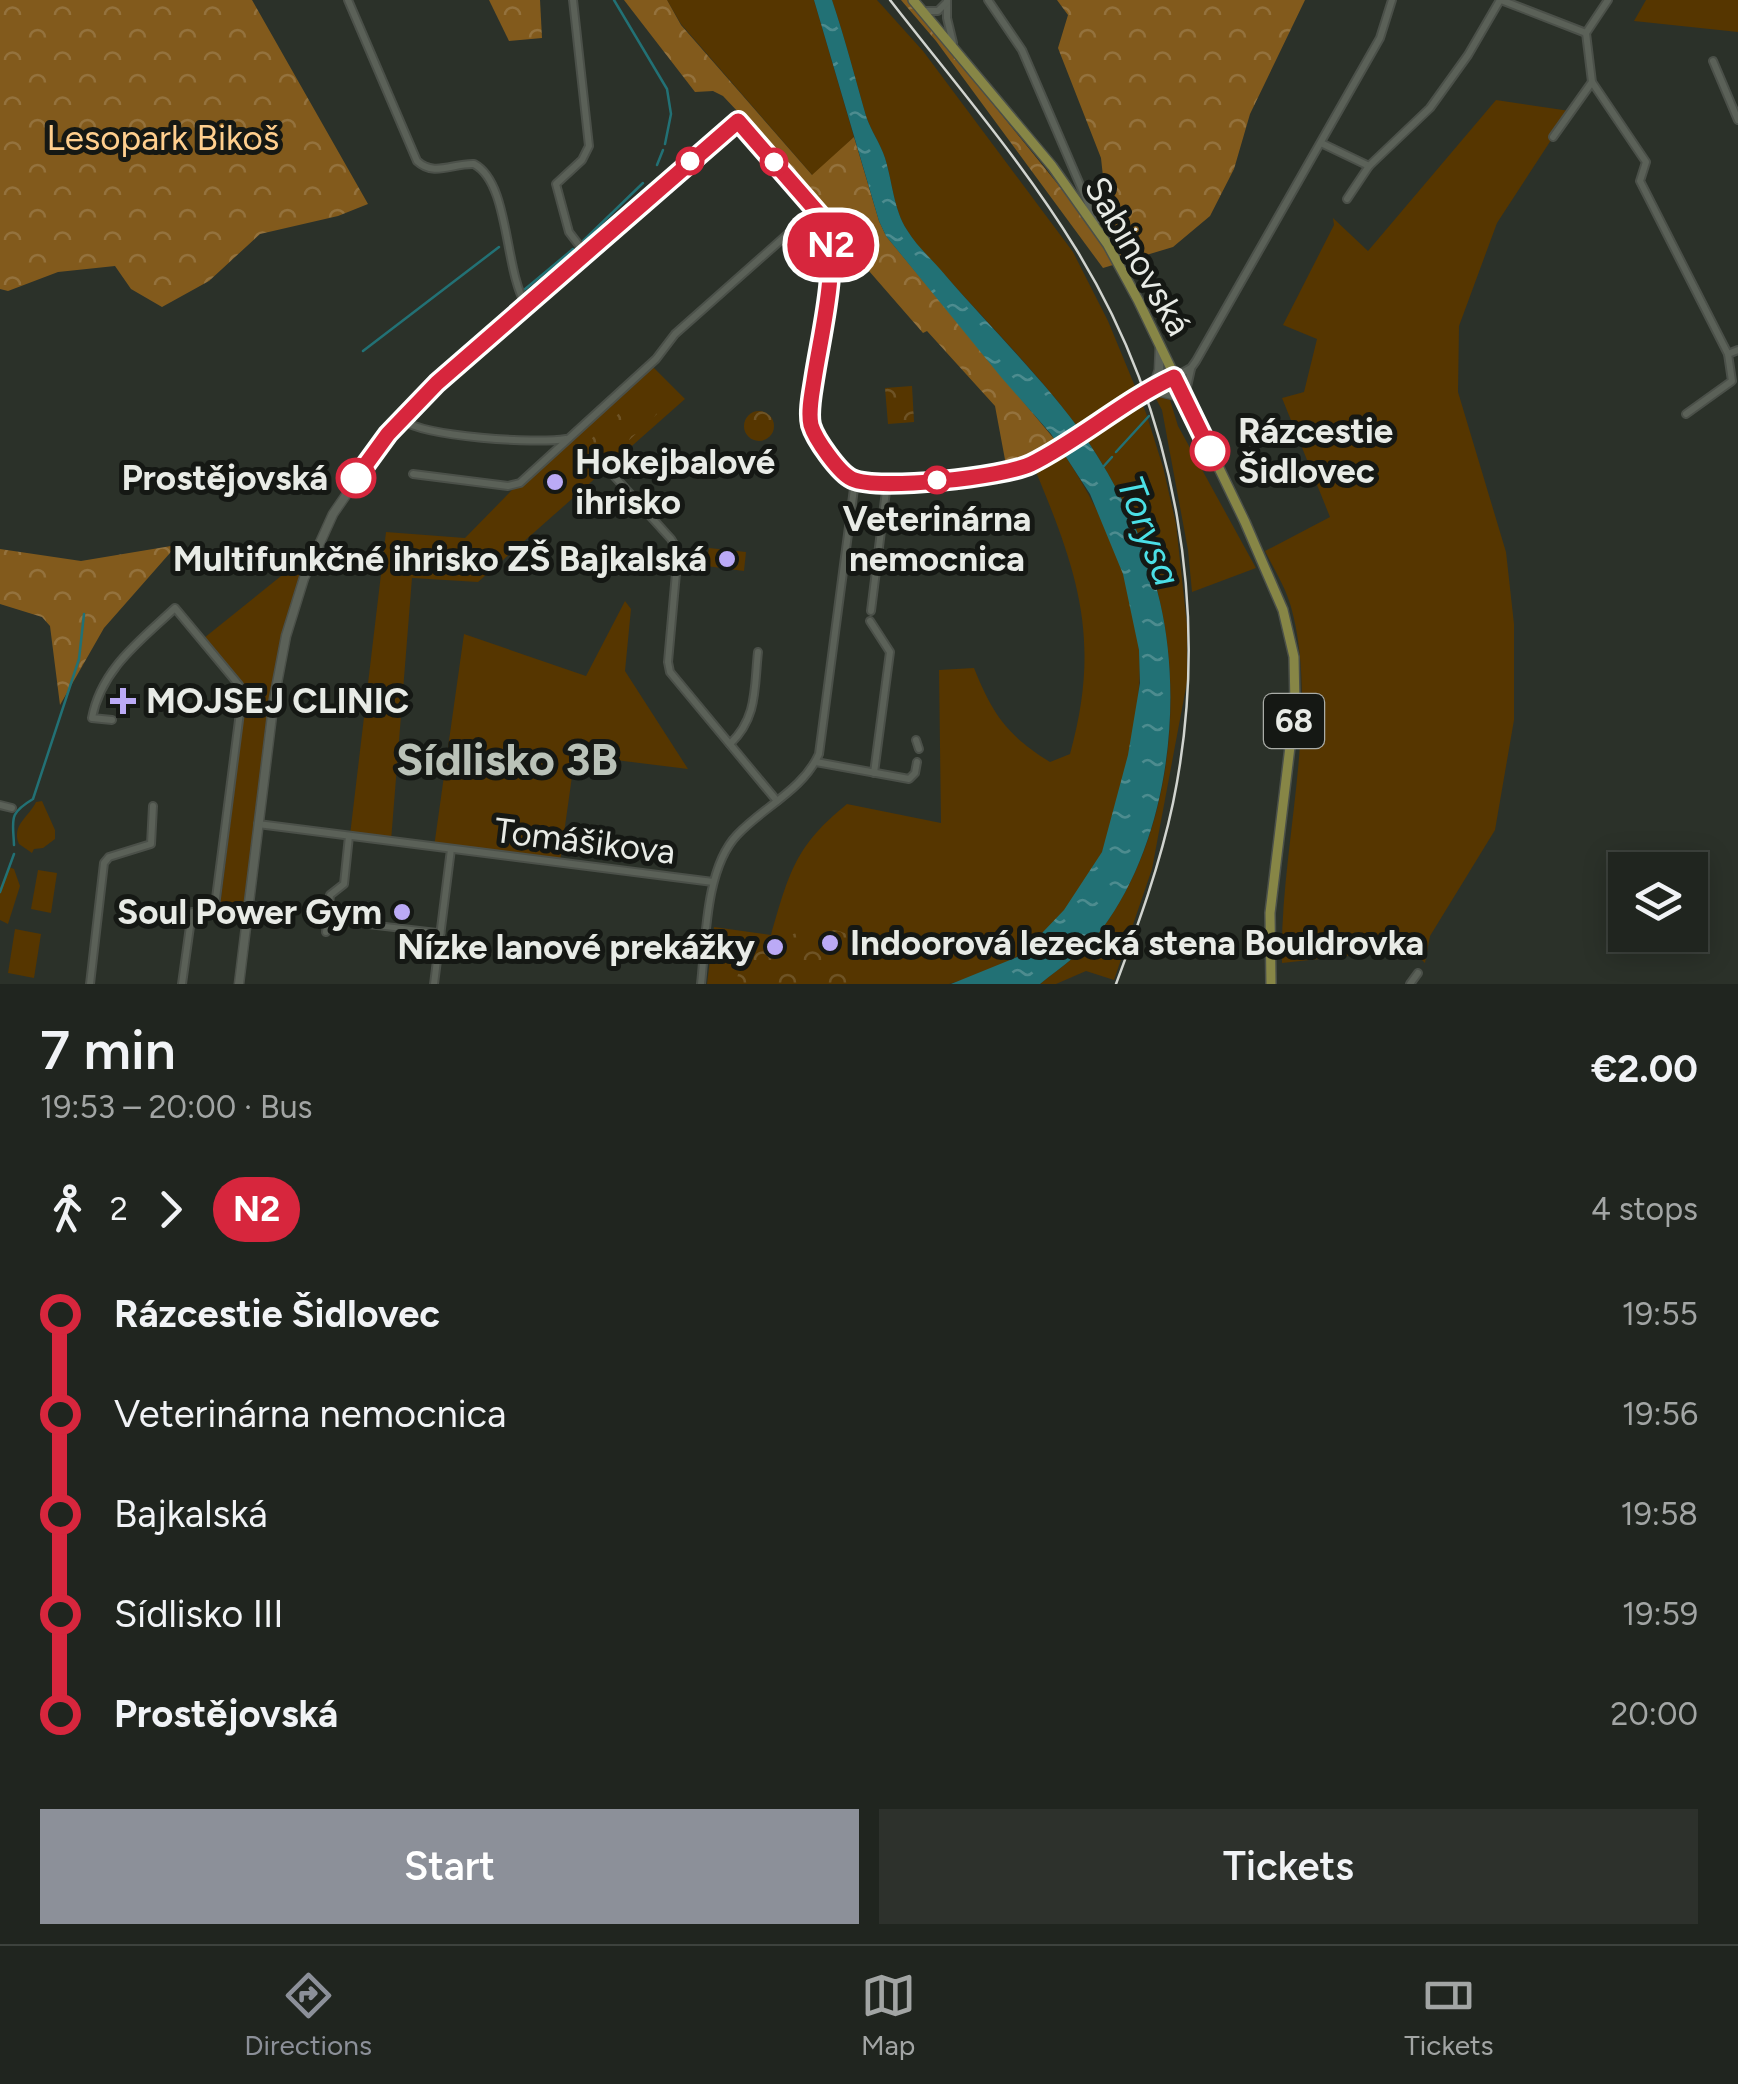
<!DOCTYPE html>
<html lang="en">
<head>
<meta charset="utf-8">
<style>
	body { margin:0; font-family:Figtree,sans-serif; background:#2d312c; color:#f1f3f6; height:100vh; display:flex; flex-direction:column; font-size:38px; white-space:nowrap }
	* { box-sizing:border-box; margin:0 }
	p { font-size:32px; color:#a2a5a4 }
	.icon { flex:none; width:55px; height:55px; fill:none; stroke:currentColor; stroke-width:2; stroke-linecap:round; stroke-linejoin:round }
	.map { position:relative; height:984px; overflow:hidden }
	.drawer { display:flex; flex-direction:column; background:#20251f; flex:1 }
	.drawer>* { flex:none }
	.badge { padding:0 20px; border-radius:32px; font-size:35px; line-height:65px }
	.fabs { position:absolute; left:1608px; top:852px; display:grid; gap:20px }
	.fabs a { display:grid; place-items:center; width:100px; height:100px; border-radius:0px; background:#20251f; box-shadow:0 5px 25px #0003,0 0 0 2px #3d423d; font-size:50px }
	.map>.badge { position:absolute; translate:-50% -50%; box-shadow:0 0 0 5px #fff }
	.legs { display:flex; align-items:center; gap:15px; height:110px; padding:0 40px; font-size:32px }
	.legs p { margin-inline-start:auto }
	.headline { display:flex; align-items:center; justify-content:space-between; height:170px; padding:0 40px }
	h1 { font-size:55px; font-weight:600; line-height:75px }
	.button { display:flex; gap:20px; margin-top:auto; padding:20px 40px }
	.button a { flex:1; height:115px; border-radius:0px; background:#8c9099; color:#fff; font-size:40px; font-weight:600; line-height:115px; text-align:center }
	.button a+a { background:#2d312c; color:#f1f3f6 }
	ul { padding:0 40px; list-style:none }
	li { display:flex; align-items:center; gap:35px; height:100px; font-size:38px }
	li i { display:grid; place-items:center; width:15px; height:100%; margin:0 12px; background:currentColor }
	li i::after { content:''; width:25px; height:25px; margin:-12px; border:8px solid; border-radius:50%; background:#20251f }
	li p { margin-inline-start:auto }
	li:first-child i { background:linear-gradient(#0000 50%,currentColor 0) }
	li:last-child i { background:linear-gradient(currentColor 50%,#0000 0) }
	.tab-bar { display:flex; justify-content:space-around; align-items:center; height:140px; border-top:2px solid #3d423d; background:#20251f; font-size:28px; color:#a2a5a4 }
	.tab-bar a { display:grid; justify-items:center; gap:5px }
	.tab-bar .current { color:#8c9099 }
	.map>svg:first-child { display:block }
	.green { fill:#563600 }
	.forest { fill:url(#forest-crowns) }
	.park { fill:url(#park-crowns) }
	.water { fill:url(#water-ripples) }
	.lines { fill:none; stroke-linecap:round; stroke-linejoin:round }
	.stream { stroke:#227175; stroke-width:2.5 }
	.pedestrian-casing { stroke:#4b5049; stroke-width:9 }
	.minor-casing { stroke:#4b5049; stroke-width:10 }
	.tertiary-casing { stroke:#4b5049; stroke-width:11 }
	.primary-casing { stroke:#4b5049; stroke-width:12 }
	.pedestrian { stroke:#5b6158; stroke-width:5 }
	.minor { stroke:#5b6158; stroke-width:6 }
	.tertiary { stroke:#5b6158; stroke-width:8 }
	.primary { stroke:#878646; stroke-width:9 }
	.rail { stroke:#d1d4cf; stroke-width:2.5 }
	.line-1-casing { stroke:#fff; stroke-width:22 }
	.line-1 { stroke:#d7263d; stroke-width:15 }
	.stop-1-dot { fill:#fff; stroke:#d7263d; stroke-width:5 }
	.poi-dot { fill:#bbaaf6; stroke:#151814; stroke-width:4 }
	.labels { text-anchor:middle; stroke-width:10; stroke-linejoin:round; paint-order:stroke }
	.shield { fill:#151814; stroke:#a9aca7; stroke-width:2.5 }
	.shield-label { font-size:32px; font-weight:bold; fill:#e8ebe6 }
	.park-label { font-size:35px; fill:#ffcf8e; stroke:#151814 }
	.street-label { font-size:35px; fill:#e8ebe6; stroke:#151814 }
	.stop-label { font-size:35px; font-weight:bold; fill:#e8ebe6; stroke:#151814; text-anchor:start }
	.poi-label { font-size:35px; font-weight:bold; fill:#e8ebe6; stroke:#151814; text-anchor:start }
	.water-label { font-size:38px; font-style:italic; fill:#4bdfe6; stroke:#151814 }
	.district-label { font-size:45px; font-weight:bold; fill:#bac2b8; stroke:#151814 }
</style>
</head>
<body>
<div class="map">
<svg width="1738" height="984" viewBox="0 0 1738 984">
	<defs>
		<pattern id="forest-crowns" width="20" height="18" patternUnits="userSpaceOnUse" patternTransform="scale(2.5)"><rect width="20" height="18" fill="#825a1c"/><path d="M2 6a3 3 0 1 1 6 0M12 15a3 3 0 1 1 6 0" fill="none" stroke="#94723d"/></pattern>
		<pattern id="park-crowns" width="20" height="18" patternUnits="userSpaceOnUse" patternTransform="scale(2.5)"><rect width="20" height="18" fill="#563600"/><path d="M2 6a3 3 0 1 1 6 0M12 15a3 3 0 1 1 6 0" fill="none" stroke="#6e5325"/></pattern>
		<pattern id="water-ripples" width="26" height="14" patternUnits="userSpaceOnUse" patternTransform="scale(2.5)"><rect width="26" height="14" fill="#227175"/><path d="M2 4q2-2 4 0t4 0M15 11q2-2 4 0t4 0" fill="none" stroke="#4d8c8f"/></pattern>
	</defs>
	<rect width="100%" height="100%" fill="#2b3129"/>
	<g class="green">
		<path d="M667,0H814L854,137L813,176L681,24Z"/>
		<path d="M832,0H877L923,51L1073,252L1108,321L1146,413L1163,467L1176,524L1187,625V682L1152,869L1114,980L1086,971L1056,984H1040C1061,967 1086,950 1102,929C1168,840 1184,707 1160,602C1147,544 1118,486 1085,437C1046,382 996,332 951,282C937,265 918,249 907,230C894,211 892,180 885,158C880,143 871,131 866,116C855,77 845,39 832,0Z"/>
		<path d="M1646,0H1738V32L1634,21Z"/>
		<path d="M1496,100L1570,111L1497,223L1459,326L1458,392L1506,552L1514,624V720L1495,830L1430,936L1425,963L1411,949L1282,963C1279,850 1321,715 1291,607C1286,588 1274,569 1265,551L1330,517L1282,398L1304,392L1317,339L1283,325L1334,225L1333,218L1368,251Z"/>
		<path d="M649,363L685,399L478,582L412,578L391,841L350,835L386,532L465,538L512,490Z"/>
		<path d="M1154,395L1170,400L1178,426L1256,568L1192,592L1188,550L1162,410Z"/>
		<path d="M1064,454C1103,513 1132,578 1139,650C1144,702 1123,801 1103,850C1082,898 1035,955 985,973C973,977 960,981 949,984C934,984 878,984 858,984C808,984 757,984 707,984L714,927L771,935C789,873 795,846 847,804L941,823L939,670L974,668C993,715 1007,735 1050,762L1070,754C1101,642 1079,575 1036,472Z"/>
		<path d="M709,548L746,552L744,571L706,566Z"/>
		<path d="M291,568L308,572L278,652L248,916L219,914L246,697L204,638Z"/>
		<path d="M625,601L631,609L625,671L688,769L575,755L560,862L434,847L464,634L586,676Z"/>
		<path d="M42,801L55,830V839L43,848L34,849L32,853L19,844C11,825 29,817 36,802Z"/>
		<path d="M9,867L14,869L20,886L8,924L0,920V887Z"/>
		<path d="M38,870L57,873L51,913L31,909Z"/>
		<path d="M15,929L41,934L34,978L8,973Z"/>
	</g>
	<g class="forest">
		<path d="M0,0H252L368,204L338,216L260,234L209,281L162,307L131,289L115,266L58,272L8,291L0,289Z"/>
		<path d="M489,0H540L542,38L509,41Z"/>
		<path d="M624,0H667L681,25L812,175L854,137L879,221L886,236L1055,440L1028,457L1006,465L995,406L927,331L923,333L869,271L860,251L774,150L723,96L713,91L695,92Z"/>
		<path d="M901,0H909L1111,250L1101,158L1058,48L1068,15L1057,0H1305L1250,114L1234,169L1210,216L1173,247L1103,268L936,41Z"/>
		<path d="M177,545L104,628L60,705L50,626L42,617L0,604V549L81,561Z"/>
	</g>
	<g class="park">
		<path d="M912,386L914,422L888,424L885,388Z"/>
		<path d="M639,395L657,414L608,460L599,452L588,462L578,451Z"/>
		<circle cx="759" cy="426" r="15"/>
		<path d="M827,929C863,933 871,953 859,984H735C741,949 794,928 827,929Z"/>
	</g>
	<path class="water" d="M814,0H832C845,39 855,77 866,116C871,131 880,143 885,158C892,180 894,211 907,230C917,247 934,261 946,276C990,327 1047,383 1085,437C1119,487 1146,542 1160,602C1184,705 1167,842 1102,929C1086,950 1061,967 1040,984H951L1020,956L1064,910L1102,852L1128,755L1140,683L1139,650L1123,574L1090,494L1051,434L1001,377L886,236L879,221Z"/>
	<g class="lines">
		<g class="stream">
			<path d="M614,0L667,89L671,114L665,144"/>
			<path d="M657,165L663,150"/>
			<path d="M583,241L643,183"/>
			<path d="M524,290L573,249"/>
			<path d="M363,351L499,247"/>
			<path d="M1116,452L1149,416"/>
			<path d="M1103,467L1112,457"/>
			<path d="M14,845C13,819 8,814 33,799L79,659L84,614"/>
			<path d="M0,892L14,854"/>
		</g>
		<defs>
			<path id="pedestrian" d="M364,924L441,933"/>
			<g id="minor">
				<path d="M348,0L417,161C434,177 453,163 474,164C510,183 504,270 526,305"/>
				<path d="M573,0L589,146L582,160L556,184L569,232L585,253"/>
				<path d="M947,0V18L953,43"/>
				<path d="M988,0L1022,50L1096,222"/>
				<path d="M1501,0L1586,33"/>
				<path d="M1608,0L1586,33L1592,82L1646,162L1640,181L1728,354"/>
				<path d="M924,11H938L947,2"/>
				<path d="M1713,61L1738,120"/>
				<path d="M1553,137L1592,82"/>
				<path d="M1321,143L1369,166L1430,108L1468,55L1500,0"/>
				<path d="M1347,199L1369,166"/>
				<path d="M1153,389L1191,368L1196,361L1380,38L1392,0"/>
				<path d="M1185,396L1191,369"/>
				<path d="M1686,414L1732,381L1728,354L1738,350"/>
				<path d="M402,420C426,437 535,444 566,439"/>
				<path d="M606,467L671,539L678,551L668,662L670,672L777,801"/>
				<path d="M413,474L508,486L520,483L656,359L675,334L816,209"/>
				<path d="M871,611L887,483"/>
				<path d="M870,621L890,652L874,773"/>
				<path d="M112,720L92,718C101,669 141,640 175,608L239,685L242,697L215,906L217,915"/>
				<path d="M916,740L919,749"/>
				<path d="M730,744C758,717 754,688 758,652"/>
				<path d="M816,762L909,779L915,773L917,762"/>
				<path d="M0,805L12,808"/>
				<path d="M258,824L713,882"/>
				<path d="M326,932L330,895L344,884L349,836"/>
				<path d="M90,984L104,863L109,857L151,844L153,806"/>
				<path d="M182,984L192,912L246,919"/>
				<path d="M434,984L451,849"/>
				<path d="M701,984C706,940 705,869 737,835C763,807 803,790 819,754L855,481"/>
				<path d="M1410,984L1418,973"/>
			</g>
			<g id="tertiary">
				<path d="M1152,390L1159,370L1160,346"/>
				<path d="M1152,390L1185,398"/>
				<path d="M239,984L274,699L286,636L304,578L333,514L388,434L437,383L738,121L826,222C842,280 809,358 811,419C812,435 838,474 854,480C874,488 966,480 991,477C1003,475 1016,471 1028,466C1072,446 1107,407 1152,390"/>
			</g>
			<path id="primary" d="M913,0L1052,166L1108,245L1138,300L1245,522L1283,610L1294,657L1295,705L1270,913L1271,984"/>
		</defs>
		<use href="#pedestrian" class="pedestrian-casing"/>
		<use href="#minor" class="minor-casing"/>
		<use href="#tertiary" class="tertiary-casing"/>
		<use href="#primary" class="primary-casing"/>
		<use href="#pedestrian" class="pedestrian"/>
		<use href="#minor" class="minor"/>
		<use href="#tertiary" class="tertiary"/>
		<use href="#primary" class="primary"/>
		<path class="rail" d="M890,0C953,81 1022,161 1076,249C1177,413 1212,614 1173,803C1160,865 1138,925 1116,984"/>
	</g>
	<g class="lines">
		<defs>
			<path id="line-1" d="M356,478L388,434L437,383L738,121L826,222C839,267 821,333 814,380C812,393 808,412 811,425C815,439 839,473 852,479C878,491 1004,477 1031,464C1081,439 1123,401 1174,377L1210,451"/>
		</defs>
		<use href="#line-1" class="line-1-casing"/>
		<use href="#line-1" class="line-1"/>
	</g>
	<g class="stop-1-dot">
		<circle cx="690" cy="161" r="12"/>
		<circle cx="774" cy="162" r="12"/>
		<circle cx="1210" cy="451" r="18"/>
		<circle cx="356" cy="478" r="18"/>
		<circle cx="937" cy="480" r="12"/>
	</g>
	<g class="poi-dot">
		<circle cx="555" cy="482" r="10"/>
		<circle cx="727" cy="559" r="10"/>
		<path d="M118 686h10v10h10v10h-10v10h-10v-10h-10v-10h10z"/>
		<circle cx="402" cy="912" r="10"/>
		<circle cx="830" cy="943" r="10"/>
		<circle cx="775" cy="947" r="10"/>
	</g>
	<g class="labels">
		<rect class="shield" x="1264" y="694" width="60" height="54" rx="8"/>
		<g class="shield-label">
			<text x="1294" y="732">68</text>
		</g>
		<g class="park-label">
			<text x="163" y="150">Lesopark Bikoš</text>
		</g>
		<g class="street-label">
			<text transform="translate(1138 256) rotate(60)" y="12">Sabinovská</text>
			<text transform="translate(585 841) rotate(7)" y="12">Tomášikova</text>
		</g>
		<g class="stop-label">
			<text x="1238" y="443">Rázcestie<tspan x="1238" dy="40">Šidlovec</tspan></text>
			<text x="328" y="490" text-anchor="end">Prostějovská</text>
			<text x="937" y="531" text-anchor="middle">Veterinárna<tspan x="937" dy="40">nemocnica</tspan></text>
		</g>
		<g class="poi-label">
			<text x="575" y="474">Hokejbalové<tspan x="575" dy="40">ihrisko</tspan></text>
			<text x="707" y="571" text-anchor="end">Multifunkčné ihrisko ZŠ Bajkalská</text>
			<text x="146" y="713">MOJSEJ CLINIC</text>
			<text x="382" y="924" text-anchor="end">Soul Power Gym</text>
			<text x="850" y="955">Indoorová lezecká stena Bouldrovka</text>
			<text x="755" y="959" text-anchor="end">Nízke lanové prekážky</text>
		</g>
		<g class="water-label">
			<text transform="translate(1149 531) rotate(69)" y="13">Torysa</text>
		</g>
		<g class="district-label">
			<text x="507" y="775">Sídlisko 3B</text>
		</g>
	</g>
</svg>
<div class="fabs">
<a><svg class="icon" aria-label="layers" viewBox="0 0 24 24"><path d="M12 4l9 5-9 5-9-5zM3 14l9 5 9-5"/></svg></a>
</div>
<b class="badge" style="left:831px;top:245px;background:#d7263d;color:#fff">N2</b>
</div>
<section class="drawer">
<div class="headline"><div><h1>7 min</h1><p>19:53 – 20:00 · Bus</p></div><b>€2.00</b></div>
<div class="legs"><svg class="icon" aria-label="walk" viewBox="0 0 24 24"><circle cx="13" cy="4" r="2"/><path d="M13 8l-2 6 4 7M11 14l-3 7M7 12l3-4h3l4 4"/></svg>2<svg class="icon" aria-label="forward" viewBox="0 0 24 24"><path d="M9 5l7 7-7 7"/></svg><b class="badge" style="background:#d7263d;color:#fff">N2</b><p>4 stops</p></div>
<ul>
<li><i style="color:#d7263d"></i><b>Rázcestie Šidlovec</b><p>19:55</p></li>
<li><i style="color:#d7263d"></i><span>Veterinárna nemocnica</span><p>19:56</p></li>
<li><i style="color:#d7263d"></i><span>Bajkalská</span><p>19:58</p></li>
<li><i style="color:#d7263d"></i><span>Sídlisko III</span><p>19:59</p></li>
<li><i style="color:#d7263d"></i><b>Prostějovská</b><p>20:00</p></li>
</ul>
<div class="button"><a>Start</a><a>Tickets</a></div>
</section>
<nav class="tab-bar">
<a class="current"><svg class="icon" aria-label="directions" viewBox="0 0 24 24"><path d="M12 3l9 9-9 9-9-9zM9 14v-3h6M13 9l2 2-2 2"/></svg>Directions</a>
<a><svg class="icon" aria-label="map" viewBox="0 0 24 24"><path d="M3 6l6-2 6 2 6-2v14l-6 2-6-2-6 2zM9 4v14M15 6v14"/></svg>Map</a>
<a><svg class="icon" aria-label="tickets" viewBox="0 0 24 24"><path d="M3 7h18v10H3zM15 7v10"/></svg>Tickets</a>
</nav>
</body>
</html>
